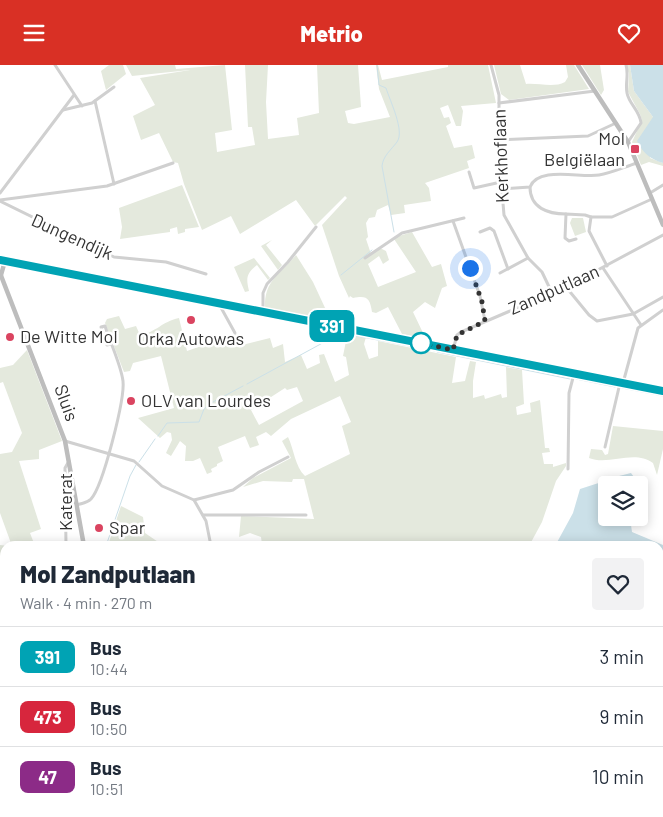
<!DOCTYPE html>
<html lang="en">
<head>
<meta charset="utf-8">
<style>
	body { margin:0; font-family:Barlow,sans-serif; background:#f2f2f3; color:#1f2937; height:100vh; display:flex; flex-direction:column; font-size:19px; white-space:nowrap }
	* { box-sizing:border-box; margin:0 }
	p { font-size:16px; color:#747a83 }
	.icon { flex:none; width:28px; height:28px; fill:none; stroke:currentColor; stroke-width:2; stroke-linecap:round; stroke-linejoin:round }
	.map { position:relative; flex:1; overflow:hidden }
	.panel { position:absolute; left:0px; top:476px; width:664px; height:276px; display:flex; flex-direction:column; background:#fff; border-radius:15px 15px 0 0; box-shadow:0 2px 12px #0003 }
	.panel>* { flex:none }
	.badge { padding:0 10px; border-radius:8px; font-size:18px; line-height:32px }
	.tools { position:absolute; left:598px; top:411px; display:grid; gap:10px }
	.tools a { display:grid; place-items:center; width:50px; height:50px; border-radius:5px; background:#fff; box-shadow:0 2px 12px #0003; font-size:25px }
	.you { position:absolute; width:25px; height:25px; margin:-12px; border:4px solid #fff; border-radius:50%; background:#1a73e8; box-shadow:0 0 0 8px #1a73e833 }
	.map>.badge { position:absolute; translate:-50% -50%; box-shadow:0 0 0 2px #fff }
	.round { display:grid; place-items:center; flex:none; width:52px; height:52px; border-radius:5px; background:#f2f2f3 }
	.head { display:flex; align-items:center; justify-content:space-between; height:85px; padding:0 20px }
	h1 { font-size:24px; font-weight:800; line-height:38px }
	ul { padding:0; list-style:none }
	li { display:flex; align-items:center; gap:15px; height:60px; padding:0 20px; border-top:1px solid #e0e1e3 }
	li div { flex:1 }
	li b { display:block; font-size:19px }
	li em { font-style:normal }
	li .badge { min-width:55px; font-weight:700; text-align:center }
	header { display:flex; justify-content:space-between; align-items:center; height:65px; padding:0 20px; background:#d93025; color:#fff; font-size:22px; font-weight:800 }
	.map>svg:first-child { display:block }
	.green { fill:#e4e9dd; fill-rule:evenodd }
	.water { fill:#cbe0e8 }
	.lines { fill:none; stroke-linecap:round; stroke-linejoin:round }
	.stream { stroke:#cbe0e8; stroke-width:1 }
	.street { stroke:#d0d0d0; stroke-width:3 }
	.secondary { stroke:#bdbdbd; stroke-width:4.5 }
	.primary { stroke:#ababab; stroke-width:5 }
	.line-casing { stroke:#fff; stroke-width:11 }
	.line { stroke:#00a3b4; stroke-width:8 }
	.walk { stroke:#333; stroke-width:5; stroke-dasharray:0 9 }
	.poi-dot { fill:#da4460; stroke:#fff; stroke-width:2 }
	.stop-dot { fill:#fff; stroke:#00a3b4; stroke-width:2.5 }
	.labels { text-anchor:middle; stroke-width:5; stroke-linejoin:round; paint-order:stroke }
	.poi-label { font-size:18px; fill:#333; stroke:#fff; text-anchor:start }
	.street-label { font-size:18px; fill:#333; stroke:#fff }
</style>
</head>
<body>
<header><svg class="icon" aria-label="menu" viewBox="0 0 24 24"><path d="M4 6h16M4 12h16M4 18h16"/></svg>Metrio<svg class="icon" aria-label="heart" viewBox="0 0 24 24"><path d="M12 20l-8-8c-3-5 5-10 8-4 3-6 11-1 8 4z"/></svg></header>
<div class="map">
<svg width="663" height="752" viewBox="0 0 663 752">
	<rect width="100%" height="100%" fill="#fff"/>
	<g class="green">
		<path d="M109,0H123L126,9L106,25L101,6Z"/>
		<path d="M126,0H175L176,4L225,0L232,65L215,68L217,87L255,80L252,62H248L245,0H268L266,37L268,74L299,70L297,53L319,48L317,0H358L361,42L345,46L348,58L354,59L390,52L379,24L376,0H378L382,15L448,2V0H488L496,38L461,41L463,46L461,61H456L448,40L440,43L444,53L449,52L451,58L446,61L454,83L472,80L475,93L467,96L469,103L425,118L429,123L431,136L404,140L405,148L391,150L388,140L377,145L375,152L369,153L366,158L368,172L366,174L371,189L380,183L386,186L389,195L383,199L379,191L368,199L378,222L416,207L394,174L396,172L412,167L432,202L441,199L447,221L442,223L435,243L425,237L413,247L424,270L420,273L402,269L388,242L376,248L372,247C370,233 367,230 353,233L350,231L349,233L339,211L322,160L347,133L345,131L315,161L296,135L240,169L231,151L202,165L184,119L178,98L173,97L159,68L141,75L133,51L155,40L140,13L190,5L132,11Z"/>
		<path d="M494,0H520L526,19C539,18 554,23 565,17L568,12L566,0H574L589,24L509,35L501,29Z"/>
		<path d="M582,0H600L604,25L601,30Z"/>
		<path d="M626,0H630L634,26L653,52L650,93L663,98V101L649,97L641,100L632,77L642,55L640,49L628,27L629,9Z"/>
		<path d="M182,120L199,162L185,164V167L178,169L177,162L170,164V167L120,174L122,162L119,143Z"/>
		<path d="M572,153H583L586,167L575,171L570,158Z"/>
		<path d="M272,175L266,180L282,200L278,205L261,181Z"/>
		<path d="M296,190L313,217L326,245L319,253L265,243C264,215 280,210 296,190Z"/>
		<path d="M254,193L270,213L268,215L257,200C246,209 246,213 249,226L245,227L234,202Z"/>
		<path d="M119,251L125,264L136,261L140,270C157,267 161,257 179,253L187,286L236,269L240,272L242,280L270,273L273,283L283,279L285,297L301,290L307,304L320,298L319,290L324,289L335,317L349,310L346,292L343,291L346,276L343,275L344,269L366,272L364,279L369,294L378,291V276L456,292L452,318L465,316L470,296L476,297L473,316V333L484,330L485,334L501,329L502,333L507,332L506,302L522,305L524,339L516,342L517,350L531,347L530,338L540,335L545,383H549L550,387L542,388L544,399H553V402L566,398V401L556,416L542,457L529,481H252L262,479L261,472L250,468L239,472L241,451L314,454L304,414H293L292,417L263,416L243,422L253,413L291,393L282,376L288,372C294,384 295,402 305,411L350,389L342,361L351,357L340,331L291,354L271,371L266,367L256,372L259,380L250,383L245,371L218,382L223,396L217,399V401L211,404L212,407L207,409L200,393L193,396H185L186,381L180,376L171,391L166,388L172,375L171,368L167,367L160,373L138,353L174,343L161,291L133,298L130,306L124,307L105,258L107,254ZM297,322L303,336L259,360L251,345L285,323L287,325Z"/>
		<path d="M27,285L62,376L39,385V394L19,396L41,464L30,468L35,481H12L0,448V389L12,387L22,368L3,317L0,318V303L13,300Z"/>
		<path d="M613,361L663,366V384L657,410L653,398C634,384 609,401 589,393L591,384L602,385L605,390L608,389Z"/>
		<path d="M121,441L143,452L145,468L164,481H118L109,477Z"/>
		<path d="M0,480L8,481H5V500H0Z"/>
		<path d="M5,518V541L0,542V519Z"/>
		<rect x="0" y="546" width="5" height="68"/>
		<path d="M288,748H372L373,752H288Z"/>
	</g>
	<g class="water">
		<path d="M630,0H663V98C650,94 643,88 637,76L653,52L634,26Z"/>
		<path d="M631,408L636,415L635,420H618L619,411Z"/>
		<path d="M611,414L613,420H606V452L630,453L632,467L663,480V752H443L444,748H659V481H555L573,448L580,424Z"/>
	</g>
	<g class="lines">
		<g class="stream">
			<path d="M377,0L379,20L386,23C390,36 405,66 397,77C391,85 383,91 382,101L394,167"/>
			<path d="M341,210L372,185"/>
			<path d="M437,287L570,314"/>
			<path d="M576,314L615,322"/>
			<path d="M247,319L341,268L435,286"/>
			<path d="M622,323L663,331"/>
			<path d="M158,371L167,358L199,357L204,344L211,338L243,321"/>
			<path d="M139,397L155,374"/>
			<path d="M106,481L130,411L136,400"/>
			<path d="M95,748L96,752"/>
		</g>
		<g class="street">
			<path d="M55,0L82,41"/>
			<path d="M491,0L499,30V91L504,150L528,193L542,207L552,228"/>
			<path d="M626,0C629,10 625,18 627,28C629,39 640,46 641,58L628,77"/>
			<path d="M95,36L114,119"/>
			<path d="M499,38L595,26"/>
			<path d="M63,45L92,38L114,22"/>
			<path d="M498,75L588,71L616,58"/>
			<path d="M469,107L474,123L501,117"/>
			<path d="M530,122C530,143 548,149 566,149"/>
			<path d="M502,124L530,122C538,101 580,113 599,110C612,108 624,102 637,98"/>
			<path d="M0,128L74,30"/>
			<path d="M650,128L663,120"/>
			<path d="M0,135L107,121L173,98"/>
			<path d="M0,136L114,192L166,197L206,209"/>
			<path d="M591,152H612L652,134"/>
			<path d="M453,156L480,231L485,256"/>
			<path d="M480,167L490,163L494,166L508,204"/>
			<path d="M576,174L569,176L565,173L566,149L585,150L591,152L589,166L607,201"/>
			<path d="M365,193L402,168L464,153"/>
			<path d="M603,203L641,260"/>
			<path d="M500,208L528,193"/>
			<path d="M566,222L589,250L597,256L633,249L663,232"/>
			<path d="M219,239L235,268"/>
			<path d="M263,247V228L267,219L288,197L316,162"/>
			<path d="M453,285L457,270L461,267L566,222L663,170"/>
			<path d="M623,318L638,263L663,245"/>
			<path d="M65,376L134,396L162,421L194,435L233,425L259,407L288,392"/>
			<path d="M605,382L620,318"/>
			<path d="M568,404L569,328L574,309"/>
			<path d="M194,435L206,456L211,481"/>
			<path d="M65,441C73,440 85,440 91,434C103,421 125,334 123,316C121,300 110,277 105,261L101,262L107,280L111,279"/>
			<path d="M203,450H306"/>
			<path d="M66,481L65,403L69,396"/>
			<path d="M0,616L5,615"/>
			<path d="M0,714L5,727"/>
			<path d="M13,748L15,752"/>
			<path d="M168,748V749"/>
			<path d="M225,752L234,749"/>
		</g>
		<g class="secondary">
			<path d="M578,0L628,77L663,160"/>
			<path d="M0,208L65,376L84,481"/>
			<path d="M1,210L5,196"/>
			<path d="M123,748L125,752"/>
		</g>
		<path class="primary" d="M0,195L663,326"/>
	</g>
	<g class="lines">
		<defs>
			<path id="line" d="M0,195L663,326"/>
		</defs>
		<use href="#line" class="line-casing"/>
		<use href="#line" class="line"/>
		<path class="walk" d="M421,278L453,285L457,270L485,256L482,237L470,203"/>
	</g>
	<g class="poi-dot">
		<rect x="630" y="79" width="10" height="10" rx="2.5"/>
		<circle cx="191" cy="255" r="5"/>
		<circle cx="10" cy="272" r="5"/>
		<circle cx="131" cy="336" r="5"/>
		<circle cx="99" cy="463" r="5"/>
	</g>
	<circle class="stop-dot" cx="421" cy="278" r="10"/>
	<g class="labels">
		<g class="poi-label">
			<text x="625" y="80" text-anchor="end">Mol<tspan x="625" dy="21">Belgiëlaan</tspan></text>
			<text x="20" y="278">De Witte Mol</text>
			<text x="191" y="280" text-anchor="middle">Orka Autowas</text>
			<text x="141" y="342">OLV van Lourdes</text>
			<text x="109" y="469">Spar</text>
		</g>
		<g class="street-label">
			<text transform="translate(501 91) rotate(-92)" y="6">Kerkhoflaan</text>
			<text transform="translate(72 172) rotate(24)" y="6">Dungendijk</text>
			<text transform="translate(554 225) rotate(-24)" y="6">Zandputlaan</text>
			<text transform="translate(66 338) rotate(70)" y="6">Sluis</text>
			<text transform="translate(66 437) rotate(-90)" y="6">Katerat</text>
		</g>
	</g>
</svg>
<div class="tools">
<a><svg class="icon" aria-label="layers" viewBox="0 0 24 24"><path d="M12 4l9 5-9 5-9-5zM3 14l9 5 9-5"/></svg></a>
</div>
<div class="you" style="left:470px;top:203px"></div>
<b class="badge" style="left:332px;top:261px;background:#00a3b4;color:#fff">391</b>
<section class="panel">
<div class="head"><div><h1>Mol Zandputlaan</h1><p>Walk · 4 min · 270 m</p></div><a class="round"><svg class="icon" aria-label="heart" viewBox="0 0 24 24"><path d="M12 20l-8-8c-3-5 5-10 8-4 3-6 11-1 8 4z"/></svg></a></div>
<ul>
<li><span class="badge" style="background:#00a3b4;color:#fff">391</span><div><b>Bus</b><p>10:44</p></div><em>3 min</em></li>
<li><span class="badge" style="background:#d7263d;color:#fff">473</span><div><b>Bus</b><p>10:50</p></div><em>9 min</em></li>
<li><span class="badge" style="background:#8c2b87;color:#fff">47</span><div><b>Bus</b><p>10:51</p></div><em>10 min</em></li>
</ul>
</section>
</div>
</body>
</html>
